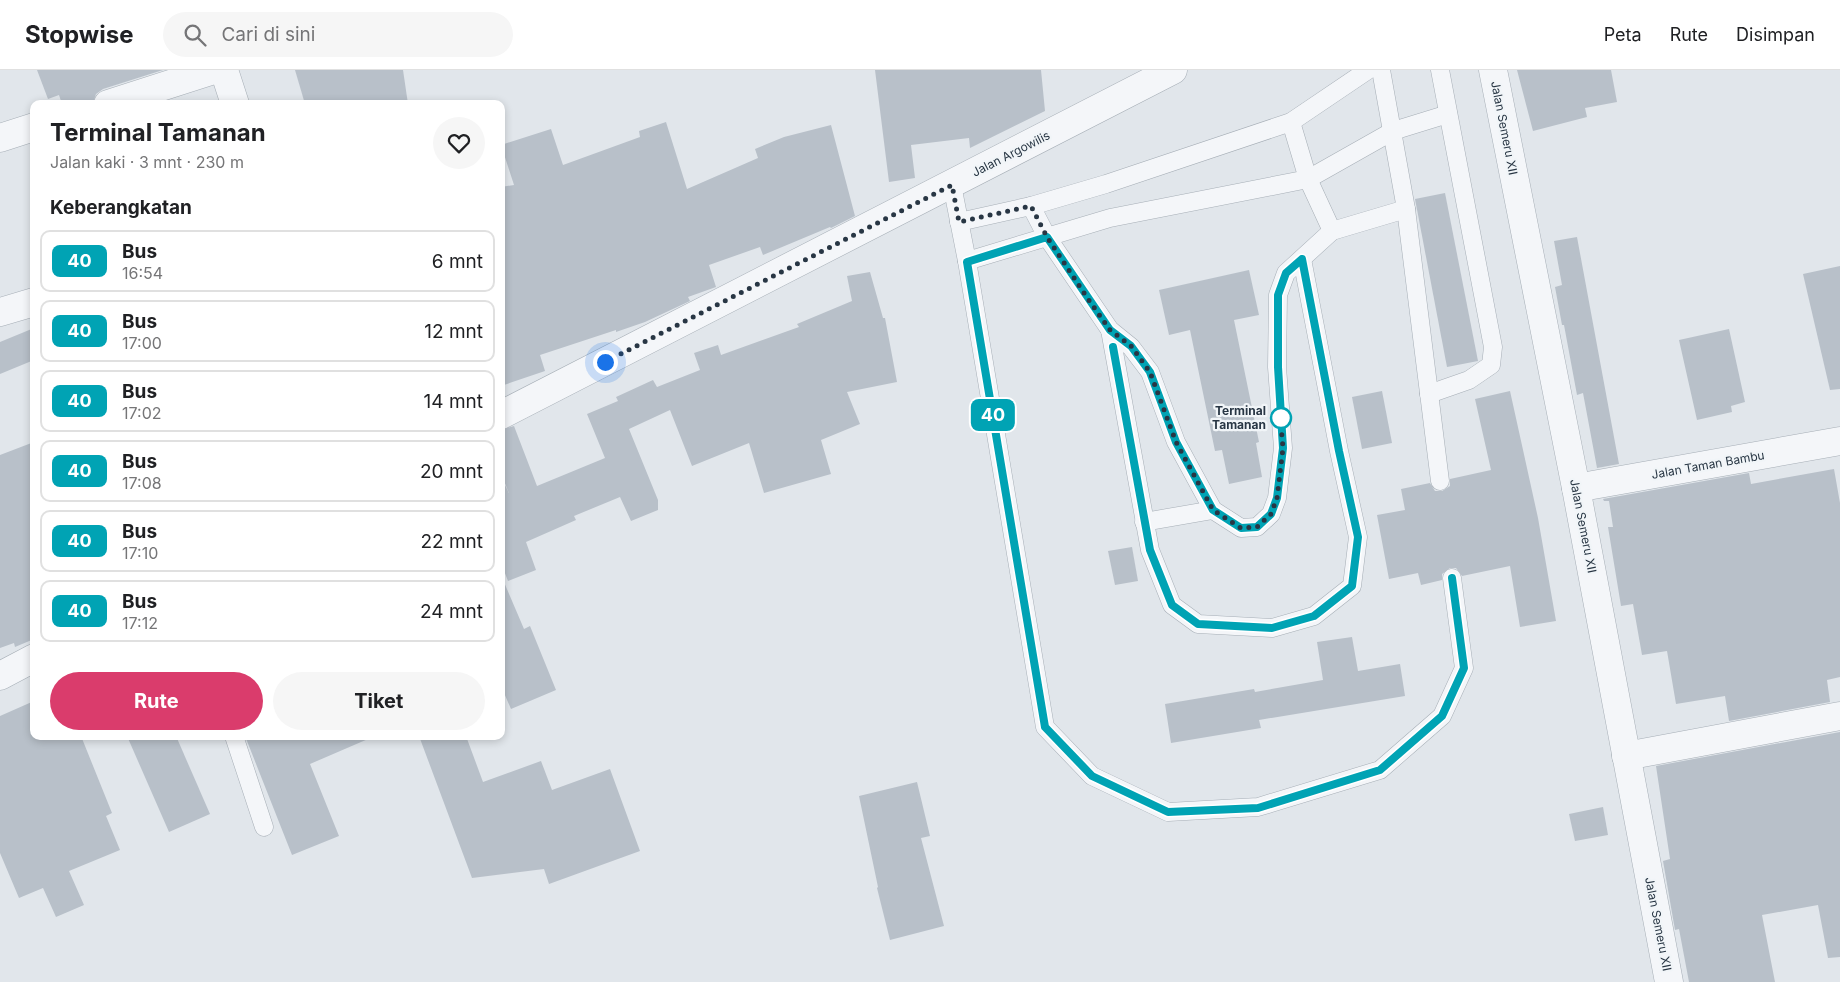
<!DOCTYPE html>
<html lang="id">
<head>
<meta charset="utf-8">
<style>
	body { margin:0; font-family:Inter,sans-serif; background:#f6f6f6; color:#202124; height:100vh; display:flex; flex-direction:column; font-size:19px; white-space:nowrap }
	* { box-sizing:border-box; margin:0 }
	p { font-size:16px; color:#757577 }
	.icon { flex:none; width:28px; height:28px; fill:none; stroke:currentColor; stroke-width:2; stroke-linecap:round; stroke-linejoin:round }
	.map { position:relative; flex:1; overflow:hidden }
	.sheet { position:absolute; left:30px; top:30px; width:475px; height:640px; display:flex; flex-direction:column; background:#fff; border-radius:10px; box-shadow:0 2px 8px #0003 }
	.sheet>* { flex:none }
	.badge { padding:0 10px; border-radius:8px; font-size:18px; line-height:32px }
	.you { position:absolute; width:25px; height:25px; margin:-12px; border:4px solid #fff; border-radius:50%; background:#1a73e8; box-shadow:0 0 0 8px #1a73e833 }
	.map>.badge { position:absolute; translate:-50% -50%; box-shadow:0 0 0 2px #fff }
	h2 { padding:0 20px; font-size:19px; line-height:45px }
	.round { display:grid; place-items:center; flex:none; width:52px; height:52px; border-radius:26px; background:#f6f6f6 }
	.headline { display:flex; align-items:center; justify-content:space-between; height:85px; padding:0 20px }
	h1 { font-size:24px; font-weight:700; line-height:38px }
	.action { display:flex; gap:10px; margin-top:auto; padding:10px 20px }
	.action a { flex:1; height:58px; border-radius:30px; background:#da3c6c; color:#fff; font-size:20px; font-weight:700; line-height:58px; text-align:center }
	.action a+a { background:#f6f6f6; color:#202124 }
	ul { padding:0; list-style:none }
	li { display:flex; align-items:center; gap:15px; height:62px; margin:0 10px 8px; padding:0 10px; border:2px solid #e0e0e0; border-radius:10px }
	li div { flex:1 }
	li b { display:block; font-size:19px }
	li em { font-style:normal }
	li .badge { min-width:55px; font-weight:700; text-align:center }
	header { display:flex; align-items:center; gap:30px; box-sizing:border-box; height:70px; padding:0 25px; background:#fff; border-bottom:1px solid #e0e0e0 }
	header strong { font-size:24px }
	nav { display:flex; gap:28px; margin-inline-start:auto; font-size:18px }
	.search { width:350px; height:45px; background:#f6f6f6; display:flex; align-items:center; gap:12px; box-sizing:border-box; padding:0 18px; border-radius:28px; color:#757577; font-size:19px }
	.map>svg:first-child { display:block }
	.building { fill:#b8c0c9 }
	.lines { fill:none; stroke-linecap:round; stroke-linejoin:round }
	.service-casing { stroke:#a6aeb6; stroke-width:19 }
	.minor-casing { stroke:#a6aeb6; stroke-width:29 }
	.tertiary-casing { stroke:#a6aeb6; stroke-width:29 }
	.service { stroke:#f4f6f9; stroke-width:18 }
	.minor { stroke:#f4f6f9; stroke-width:28 }
	.tertiary { stroke:#f4f6f9; stroke-width:28 }
	.line-casing { stroke:#fff; stroke-width:11 }
	.line { stroke:#00a3b4; stroke-width:8 }
	.walk { stroke:#283644; stroke-width:5; stroke-dasharray:0 9 }
	.stop-dot { fill:#fff; stroke:#00a3b4; stroke-width:2.5 }
	.labels { text-anchor:middle; stroke-width:4.5; stroke-linejoin:round; paint-order:stroke }
	.street-label { font-size:12px; fill:#283644; stroke:#f1f5f8 }
	.stop-label { font-size:12px; font-weight:bold; fill:#283644; stroke:#f1f5f8; text-anchor:end }
</style>
</head>
<body>
<header>
<strong>Stopwise</strong>
<div class="search"><svg class="icon" aria-label="search" viewBox="0 0 24 24"><circle cx="10" cy="10" r="6"/><path d="M15 15l6 6"/></svg>Cari di sini</div>
<nav><a>Peta</a><a>Rute</a><a>Disimpan</a></nav>
</header>
<div class="map">
<svg width="1840" height="912" viewBox="0 0 1840 912">
	<rect width="100%" height="100%" fill="#e1e6eb"/>
	<g class="building">
		<path d="M37,0H163L103,19L96,24L93,33L90,34H62L59,25L48,29Z"/>
		<path d="M295,0H403L408,34H305Z"/>
		<path d="M875,0H1041L1045,41L970,78L969,68L911,75L915,108L889,112Z"/>
		<path d="M1517,0H1611L1617,32L1585,38L1587,47L1533,61Z"/>
		<path d="M666,52L687,119L758,88L755,79L784,67L831,55L855,146L831,158L830,157L763,185L760,177L709,195L716,217L688,227L690,231L645,252L616,262V260L540,285L545,301L501,316V117L514,115L501,75L551,59L563,95L640,67L639,61Z"/>
		<path d="M1445,123L1478,291L1447,297L1415,129Z"/>
		<path d="M1577,167L1619,394L1597,398L1583,323L1577,325L1564,255H1562L1555,217L1562,215L1554,171Z"/>
		<path d="M1840,196V319L1830,320L1803,204Z"/>
		<path d="M1249,200L1259,245L1234,250L1259,372L1256,373L1262,407L1229,414L1222,380L1215,381L1190,260L1169,265L1159,220Z"/>
		<path d="M870,202L883,248H885L897,312L847,322L860,354L821,370L831,404L764,423L749,373L692,396L670,340L629,359L658,430V440L631,451L620,427L574,446L576,450L526,472L536,500L508,511L501,493V413H504L509,423L501,404V360L514,356L537,416L605,388L587,344L618,331L616,327L653,310L657,317L700,300L694,283L718,275L721,285L799,257L797,254L852,231L847,206Z"/>
		<path d="M34,258V290L0,304V272Z"/>
		<path d="M1729,259L1745,332L1731,336L1732,342L1697,350L1679,270Z"/>
		<path d="M1382,321L1392,373L1362,379L1352,327Z"/>
		<path d="M1510,321L1538,448L1556,551L1520,557L1510,496L1462,506L1456,498H1450L1442,504V510L1421,515L1418,503L1389,509L1377,445L1405,440L1401,419L1430,413L1435,421H1442L1450,416V409L1491,400L1475,329Z"/>
		<path d="M34,372V569L15,577L14,573L0,578V385Z"/>
		<path d="M1834,399L1840,433V607L1827,610L1830,632L1729,651L1725,626L1676,634L1667,581L1642,585L1633,534L1621,536L1608,457H1613L1609,431H1604L1603,429L1749,403L1751,414Z"/>
		<path d="M1132,477L1138,511L1115,515L1108,481Z"/>
		<path d="M501,505L524,559L530,556L556,620L511,639L501,616Z"/>
		<path d="M1352,567L1358,601L1400,594L1405,626L1259,650L1261,658L1171,673L1165,634L1254,619L1255,622L1323,610L1317,572Z"/>
		<path d="M34,631V666H81L112,743L106,746L120,780L69,801L84,835L56,847L43,818L19,828L0,783V646Z"/>
		<path d="M1840,662V887L1828,888L1818,835L1762,845L1775,912H1689L1679,859L1675,860L1663,791L1670,789L1656,696Z"/>
		<path d="M127,666H176L210,744L169,762Z"/>
		<path d="M245,666H375L310,694L339,766L292,785Z"/>
		<path d="M419,666H466L483,712L541,691L552,720L610,699L640,781L549,814L544,799L472,808Z"/>
		<path d="M917,712L930,766L921,768L944,856L890,870L877,818L878,817L859,726Z"/>
		<path d="M1603,737L1608,765L1575,771L1569,744Z"/>
	</g>
	<g class="lines">
		<defs>
			<g id="service">
				<path d="M1381,0L1406,139L1440,411"/>
				<path d="M1291,52L1308,109L1332,161"/>
				<path d="M952,115L967,191L1045,657L1092,706L1168,742L1258,737L1380,700L1442,646L1464,598L1452,508"/>
				<path d="M1031,136L1047,167L1110,260L1131,277L1150,302L1176,372L1213,440L1241,458L1257,457L1271,444L1277,428L1283,378L1277,297L1278,225L1286,203L1332,161L1406,139"/>
				<path d="M959,152L1031,136L1106,114L1291,52L1368,0"/>
				<path d="M967,191L1110,148L1308,109L1393,61L1448,44"/>
				<path d="M1110,260L1150,480L1172,535L1198,554L1272,558L1314,546L1352,516L1358,467L1339,381L1302,189"/>
				<path d="M1429,324L1469,310L1491,295L1493,277L1440,0"/>
				<path d="M1144,452L1213,440"/>
				<path d="M234,666L264,757"/>
			</g>
			<g id="minor">
				<path d="M224,0L235,34"/>
				<path d="M1493,0L1576,418L1669,912"/>
				<path d="M108,34L214,0"/>
				<path d="M0,68L34,57"/>
				<path d="M0,242L34,232"/>
				<path d="M1576,418L1840,371"/>
				<path d="M1626,686L1840,646"/>
			</g>
			<g id="tertiary">
				<path d="M501,345L1173,0"/>
				<path d="M0,606L34,588"/>
			</g>
		</defs>
		<use href="#service" class="service-casing"/>
		<use href="#minor" class="minor-casing"/>
		<use href="#tertiary" class="tertiary-casing"/>
		<use href="#service" class="service"/>
		<use href="#minor" class="minor"/>
		<use href="#tertiary" class="tertiary"/>
	</g>
	<g class="lines">
		<defs>
			<path id="line" d="M1113,277L1150,480L1172,535L1198,554L1272,558L1314,546L1352,516L1358,467L1339,381L1302,189L1286,203L1278,225V297L1283,378L1277,428L1271,444L1257,457L1241,458L1213,440L1176,372L1150,302L1131,276L1110,260L1047,167L967,192L1045,657L1092,706L1168,742L1258,738L1380,700L1442,646L1464,598L1452,508"/>
		</defs>
		<use href="#line" class="line-casing"/>
		<use href="#line" class="line"/>
		<path class="walk" d="M605,292L952,115L959,152L1031,136L1047,167L1088,229L1110,260L1131,276L1150,302L1176,372L1213,440L1241,458L1257,457L1271,444L1277,428L1283,378L1280,345L1281,348"/>
	</g>
	<circle class="stop-dot" cx="1281" cy="348" r="10"/>
	<g class="labels">
		<g class="street-label">
			<text transform="translate(1504 58) rotate(79)" y="4">Jalan Semeru XII</text>
			<text transform="translate(1011 84) rotate(-27)" y="4">Jalan Argowilis</text>
			<text transform="translate(1708 395) rotate(-10)" y="4">Jalan Taman Bambu</text>
			<text transform="translate(1583 456) rotate(79)" y="4">Jalan Semeru XII</text>
			<text transform="translate(1658 854) rotate(79)" y="4">Jalan Semeru XII</text>
		</g>
		<g class="stop-label">
			<text x="1266" y="345">Terminal<tspan x="1266" dy="14">Tamanan</tspan></text>
		</g>
	</g>
</svg>
<div class="you" style="left:605px;top:292px"></div>
<b class="badge" style="left:993px;top:345px;background:#00a3b4;color:#fff">40</b>
<section class="sheet">
<div class="headline"><div><h1>Terminal Tamanan</h1><p>Jalan kaki · 3 mnt · 230 m</p></div><a class="round"><svg class="icon" aria-label="heart" viewBox="0 0 24 24"><path d="M12 20l-8-8c-3-5 5-10 8-4 3-6 11-1 8 4z"/></svg></a></div>
<h2>Keberangkatan</h2>
<ul>
<li><span class="badge" style="background:#00a3b4;color:#fff">40</span><div><b>Bus</b><p>16:54</p></div><em>6 mnt</em></li>
<li><span class="badge" style="background:#00a3b4;color:#fff">40</span><div><b>Bus</b><p>17:00</p></div><em>12 mnt</em></li>
<li><span class="badge" style="background:#00a3b4;color:#fff">40</span><div><b>Bus</b><p>17:02</p></div><em>14 mnt</em></li>
<li><span class="badge" style="background:#00a3b4;color:#fff">40</span><div><b>Bus</b><p>17:08</p></div><em>20 mnt</em></li>
<li><span class="badge" style="background:#00a3b4;color:#fff">40</span><div><b>Bus</b><p>17:10</p></div><em>22 mnt</em></li>
<li><span class="badge" style="background:#00a3b4;color:#fff">40</span><div><b>Bus</b><p>17:12</p></div><em>24 mnt</em></li>
</ul>
<div class="action"><a>Rute</a><a>Tiket</a></div>
</section>
</div>
</body>
</html>
